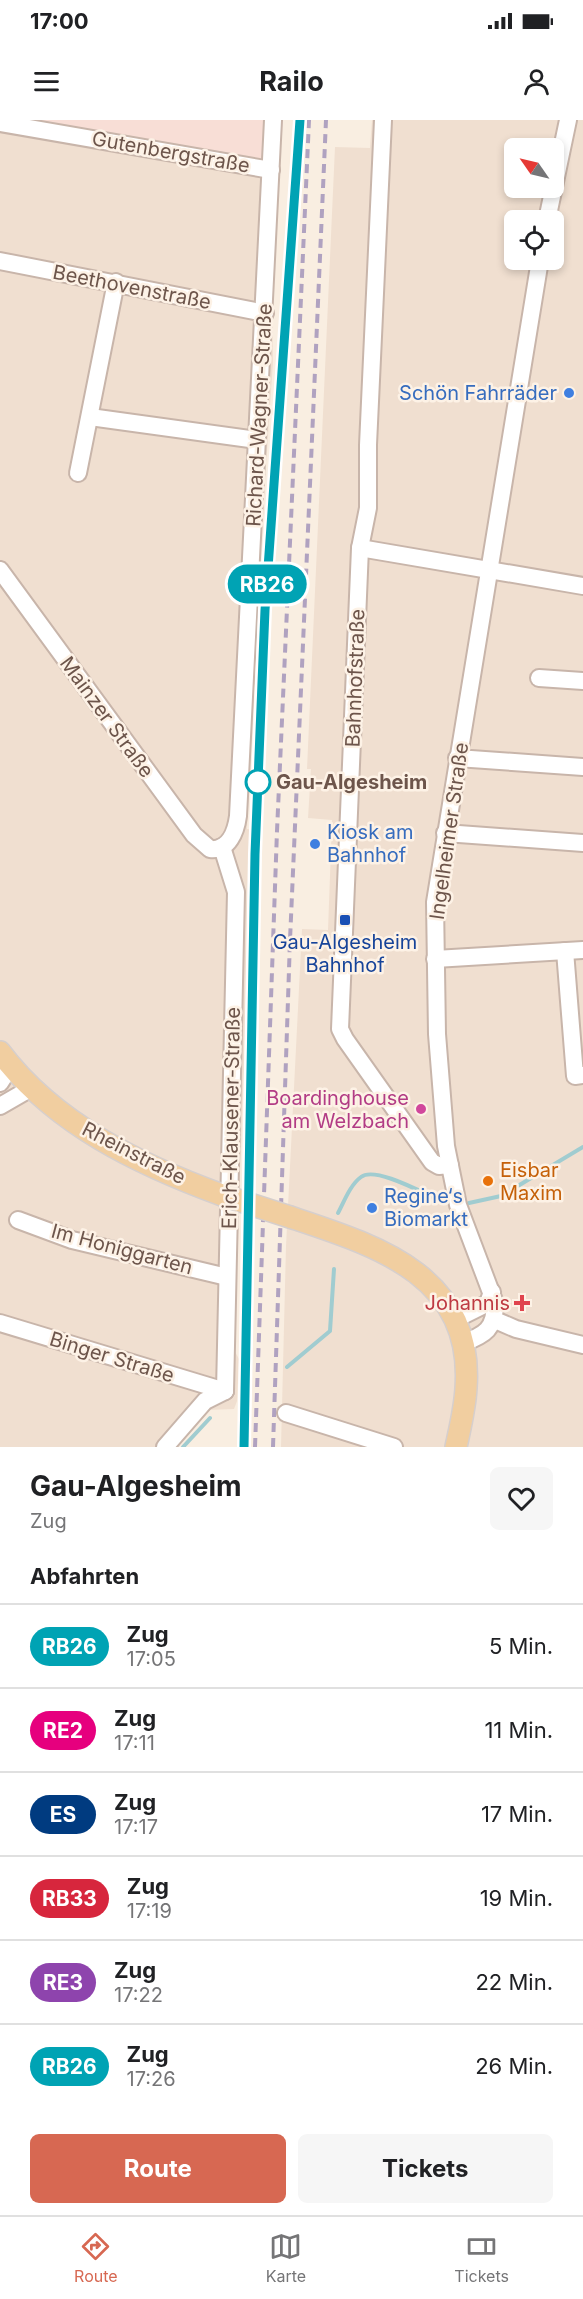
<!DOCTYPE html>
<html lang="de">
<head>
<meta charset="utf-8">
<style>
	body { margin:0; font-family:Inter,sans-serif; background:#f6f6f6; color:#202124; height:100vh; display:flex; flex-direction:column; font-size:22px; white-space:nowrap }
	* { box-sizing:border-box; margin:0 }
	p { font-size:20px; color:#757577 }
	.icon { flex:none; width:33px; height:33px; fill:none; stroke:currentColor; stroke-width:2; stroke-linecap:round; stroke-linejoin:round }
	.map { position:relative; height:1327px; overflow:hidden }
	.panel { display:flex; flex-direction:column; background:#fff; flex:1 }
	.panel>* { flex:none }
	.badge { padding:0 12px; border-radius:20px; font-size:21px; line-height:39px }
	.needle { width:39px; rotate:304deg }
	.fabs { position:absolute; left:504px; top:18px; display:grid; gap:12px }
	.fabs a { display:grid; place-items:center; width:60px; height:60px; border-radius:9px; background:#fff; box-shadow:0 3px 9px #0003; font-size:30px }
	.map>.badge { position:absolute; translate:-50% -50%; box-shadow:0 0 0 3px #fff }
	h2 { padding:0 30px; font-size:22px; line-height:54px }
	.round { display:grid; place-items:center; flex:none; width:63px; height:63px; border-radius:9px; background:#f6f6f6 }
	.summary { display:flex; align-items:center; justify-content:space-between; height:102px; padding:0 30px }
	h1 { font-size:28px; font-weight:700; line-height:45px }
	.button { display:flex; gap:12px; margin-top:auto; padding:12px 30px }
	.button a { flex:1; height:69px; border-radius:9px; background:#d76852; color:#fff; font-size:24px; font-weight:700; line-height:69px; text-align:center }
	.button a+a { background:#f6f6f6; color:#202124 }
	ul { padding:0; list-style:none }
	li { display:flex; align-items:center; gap:18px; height:84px; padding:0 30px; border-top:2px solid #e0e0e0 }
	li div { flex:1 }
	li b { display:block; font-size:22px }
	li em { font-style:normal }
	li .badge { min-width:66px; font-weight:700; text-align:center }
	.status { display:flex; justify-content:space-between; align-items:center; height:42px; padding:0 30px; background:#fff; direction:ltr }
	.status svg { height:16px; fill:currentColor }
	header { display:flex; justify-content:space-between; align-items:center; height:78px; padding:0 30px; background:#fff; font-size:27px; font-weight:700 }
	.menu { display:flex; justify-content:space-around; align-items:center; height:84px; border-top:2px solid #e0e0e0; background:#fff; font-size:16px; color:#757577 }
	.menu a { display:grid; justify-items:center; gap:3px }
	.menu .selected { color:#d76852 }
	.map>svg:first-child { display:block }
	.residential { fill:#f0dfd0; fill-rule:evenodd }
	.commercial { fill:#f8ded6 }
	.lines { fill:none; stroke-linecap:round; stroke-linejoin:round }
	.stream { stroke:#a0ccd0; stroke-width:4 }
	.minor-casing { stroke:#c8b5aa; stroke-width:20 }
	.major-casing { stroke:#d6cfcd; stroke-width:24 }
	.minor { stroke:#fff; stroke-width:16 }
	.major { stroke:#f1cea0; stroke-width:21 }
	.rail { stroke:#b0a2c0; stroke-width:4; stroke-dasharray:9 6; stroke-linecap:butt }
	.major-bridge-casing { stroke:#d6cfcd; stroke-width:24; stroke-linecap:butt }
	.major-bridge { stroke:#f1cea0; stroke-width:21 }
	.line-casing { stroke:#fff; stroke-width:14 }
	.line { stroke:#00a3b4; stroke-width:9 }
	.shop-dot { fill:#3f7fe0; stroke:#fdf2e6; stroke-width:2 }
	.stop-dot { fill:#fff; stroke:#00a3b4; stroke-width:3 }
	.transit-dot { fill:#1a4fb4; stroke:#fdf2e6; stroke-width:2 }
	.hotel-dot { fill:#d1479c; stroke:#fdf2e6; stroke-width:2 }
	.food-dot { fill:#e8710a; stroke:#fdf2e6; stroke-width:2 }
	.health-dot { fill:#e0444e; stroke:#fdf2e6; stroke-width:2 }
	.labels { text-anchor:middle; stroke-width:5; stroke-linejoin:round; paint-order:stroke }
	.street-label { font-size:20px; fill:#6d554b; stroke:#fdf2e6 }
	.shop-label { font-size:20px; fill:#366cbe; stroke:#fdf2e6; text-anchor:start }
	.stop-label { font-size:20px; font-weight:bold; fill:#6d554b; stroke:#fdf2e6; text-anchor:start }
	.transit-label { font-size:20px; fill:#164399; stroke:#fdf2e6 }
	.hotel-label { font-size:20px; fill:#b23c85; stroke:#fdf2e6; text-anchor:end }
	.food-label { font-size:20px; fill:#c56008; stroke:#fdf2e6; text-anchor:start }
	.health-label { font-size:20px; fill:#be3a42; stroke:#fdf2e6; text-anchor:end }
</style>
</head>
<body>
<div class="status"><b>17:00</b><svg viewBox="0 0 49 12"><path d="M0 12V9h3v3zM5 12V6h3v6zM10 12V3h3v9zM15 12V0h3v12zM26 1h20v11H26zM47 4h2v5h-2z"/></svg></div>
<header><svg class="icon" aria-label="menu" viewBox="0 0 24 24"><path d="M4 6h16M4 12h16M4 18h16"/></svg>Railo<svg class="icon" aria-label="person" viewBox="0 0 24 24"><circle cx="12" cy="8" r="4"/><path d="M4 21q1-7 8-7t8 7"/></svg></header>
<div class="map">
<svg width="583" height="1327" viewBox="0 0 583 1327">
	<rect width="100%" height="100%" fill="#f9eee1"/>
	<g class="residential">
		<path d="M0,0L278,47L272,176L273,242L259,452L261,459L259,468L247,709L252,710L234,1230L239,1239L237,1281L234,1289L207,1290L171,1327H0Z"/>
		<path d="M372,0H583V1327H281L286,1126L302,809L328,810L329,783L332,700L308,698L311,649H307L335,27L370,28ZM514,28H554V68H514ZM514,100H554V140H514Z"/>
	</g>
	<path class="commercial" d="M15,0H283L280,38L278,47Z"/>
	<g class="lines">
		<g class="stream">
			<path d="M469,1083L501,1076L583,1027"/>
			<path d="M338,1093C344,1082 350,1065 361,1057C375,1046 423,1073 439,1080"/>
			<path d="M287,1247L330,1211L334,1149"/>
			<path d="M183,1327L210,1298"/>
		</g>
		<defs>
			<g id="minor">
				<path d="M383,0L368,325V388L360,428L340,909L345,919L432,1042L439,1046L450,1045"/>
				<path d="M0,3L271,50"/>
				<path d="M547,100L568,0"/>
				<path d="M0,141L265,193"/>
				<path d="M90,297L257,320"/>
				<path d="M78,353L116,162"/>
				<path d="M360,428L583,466"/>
				<path d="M0,450L194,715L210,729C229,731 236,711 238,696L273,0"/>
				<path d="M539,558L583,561"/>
				<path d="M457,638L583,647"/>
				<path d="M445,713L583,723"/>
				<path d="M222,727L236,772L225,1271"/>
				<path d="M565,831L575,956L583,955"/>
				<path d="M435,839L583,830"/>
				<path d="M0,963L11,946"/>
				<path d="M0,986L33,967"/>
				<path d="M18,1100L72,1120L227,1157"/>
				<path d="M454,1200L488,1183L492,1172"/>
				<path d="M495,1200L516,1209L583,1225"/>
				<path d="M0,1203L225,1271"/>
				<path d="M463,1223C485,1215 495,1209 495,1183L458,1085L446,1026L437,914L435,782L540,140"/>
				<path d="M286,1293L394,1327"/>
				<path d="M165,1327L205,1281L225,1271"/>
			</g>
			<g id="major">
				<path d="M0,932C54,1004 140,1045 222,1075"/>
				<path d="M290,1097C377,1126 474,1155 466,1268C465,1288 460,1308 456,1327"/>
			</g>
		</defs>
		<use href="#minor" class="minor-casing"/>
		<use href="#major" class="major-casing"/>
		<use href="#minor" class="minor"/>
		<use href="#major" class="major"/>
		<g class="rail">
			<path d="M244,1327L256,734L265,490L300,0"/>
			<path d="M255,1327L277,711L309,0"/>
			<path d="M273,1327L290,820L326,0"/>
		</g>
		<defs>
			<path id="major-bridge" d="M222,1075L290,1097"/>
		</defs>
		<use href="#major-bridge" class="major-bridge-casing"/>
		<use href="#major-bridge" class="major-bridge"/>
	</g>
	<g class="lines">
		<defs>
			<path id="line" d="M244,1327L255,734L265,490L300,0"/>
		</defs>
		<use href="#line" class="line-casing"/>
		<use href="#line" class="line"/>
	</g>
	<g class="shop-dot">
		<circle cx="569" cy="273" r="6"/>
		<circle cx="315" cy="724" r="6"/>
		<circle cx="372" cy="1088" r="6"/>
	</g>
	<circle class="stop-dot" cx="258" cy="662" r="12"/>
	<rect class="transit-dot" x="339" y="794" width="12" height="12" rx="3"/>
	<circle class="hotel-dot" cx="421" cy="989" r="6"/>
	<circle class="food-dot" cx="488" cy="1061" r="6"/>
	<path class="health-dot" d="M519 1174h6v6h6v6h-6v6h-6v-6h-6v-6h6z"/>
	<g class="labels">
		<g class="street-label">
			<text transform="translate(171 32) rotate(10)" y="7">Gutenbergstraße</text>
			<text transform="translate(132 167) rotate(11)" y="7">Beethovenstraße</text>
			<text transform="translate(259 295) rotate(-87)" y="7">Richard-Wagner-Straße</text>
			<text transform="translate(355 558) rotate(-88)" y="7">Bahnhofstraße</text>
			<text transform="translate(107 597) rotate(54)" y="7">Mainzer Straße</text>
			<text transform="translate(449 711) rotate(-82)" y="7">Ingelheimer Straße</text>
			<text transform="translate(231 998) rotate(-89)" y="7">Erich-Klausener-Straße</text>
			<text transform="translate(134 1033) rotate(27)" y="7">Rheinstraße</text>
			<text transform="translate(122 1129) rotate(15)" y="7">Im Honiggarten</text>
			<text transform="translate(112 1237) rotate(17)" y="7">Binger Straße</text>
		</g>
		<g class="shop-label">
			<text x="557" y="280" text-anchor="end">Schön Fahrräder</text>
			<text x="327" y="719">Kiosk am<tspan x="327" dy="23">Bahnhof</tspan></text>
			<text x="384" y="1083">Regine‘s<tspan x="384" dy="23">Biomarkt</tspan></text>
		</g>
		<g class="stop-label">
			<text x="276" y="669">Gau-Algesheim</text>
		</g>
		<g class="transit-label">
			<text x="345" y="829">Gau-Algesheim<tspan x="345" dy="23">Bahnhof</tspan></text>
		</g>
		<g class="hotel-label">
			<text x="409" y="985">Boardinghouse<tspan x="409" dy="23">am Welzbach</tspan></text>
		</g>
		<g class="food-label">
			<text x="500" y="1057">Eisbar<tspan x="500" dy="23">Maxim</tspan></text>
		</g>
		<g class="health-label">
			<text x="510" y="1190">Johannis</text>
		</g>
	</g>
</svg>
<div class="fabs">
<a><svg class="needle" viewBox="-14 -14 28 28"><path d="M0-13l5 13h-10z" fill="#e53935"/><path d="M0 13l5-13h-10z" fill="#757577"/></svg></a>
<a><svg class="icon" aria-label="locate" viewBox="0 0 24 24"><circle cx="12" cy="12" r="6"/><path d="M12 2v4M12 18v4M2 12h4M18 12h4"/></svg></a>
</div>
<b class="badge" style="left:267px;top:464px;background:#00a3b4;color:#fff">RB26</b>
</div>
<section class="panel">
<div class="summary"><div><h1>Gau-Algesheim</h1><p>Zug</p></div><a class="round"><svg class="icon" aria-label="heart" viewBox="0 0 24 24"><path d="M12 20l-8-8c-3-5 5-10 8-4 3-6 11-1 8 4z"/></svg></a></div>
<h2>Abfahrten</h2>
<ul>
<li><span class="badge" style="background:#00a3b4;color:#fff">RB26</span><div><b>Zug</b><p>17:05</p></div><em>5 Min.</em></li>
<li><span class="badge" style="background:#e6007e;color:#fff">RE2</span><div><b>Zug</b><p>17:11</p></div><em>11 Min.</em></li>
<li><span class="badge" style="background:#003b80;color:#fff">ES</span><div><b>Zug</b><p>17:17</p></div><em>17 Min.</em></li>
<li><span class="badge" style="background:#d7263d;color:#fff">RB33</span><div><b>Zug</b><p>17:19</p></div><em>19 Min.</em></li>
<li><span class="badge" style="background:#8e44ad;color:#fff">RE3</span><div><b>Zug</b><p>17:22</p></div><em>22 Min.</em></li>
<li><span class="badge" style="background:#00a3b4;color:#fff">RB26</span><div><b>Zug</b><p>17:26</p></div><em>26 Min.</em></li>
</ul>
<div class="button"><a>Route</a><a>Tickets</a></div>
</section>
<nav class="menu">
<a class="selected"><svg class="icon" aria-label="directions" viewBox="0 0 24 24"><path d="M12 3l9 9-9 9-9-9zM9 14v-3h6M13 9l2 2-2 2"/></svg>Route</a>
<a><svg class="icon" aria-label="map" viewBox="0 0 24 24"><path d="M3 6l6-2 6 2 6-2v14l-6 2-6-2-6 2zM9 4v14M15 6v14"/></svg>Karte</a>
<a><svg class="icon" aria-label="tickets" viewBox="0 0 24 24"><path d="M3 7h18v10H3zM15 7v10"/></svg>Tickets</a>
</nav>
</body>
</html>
